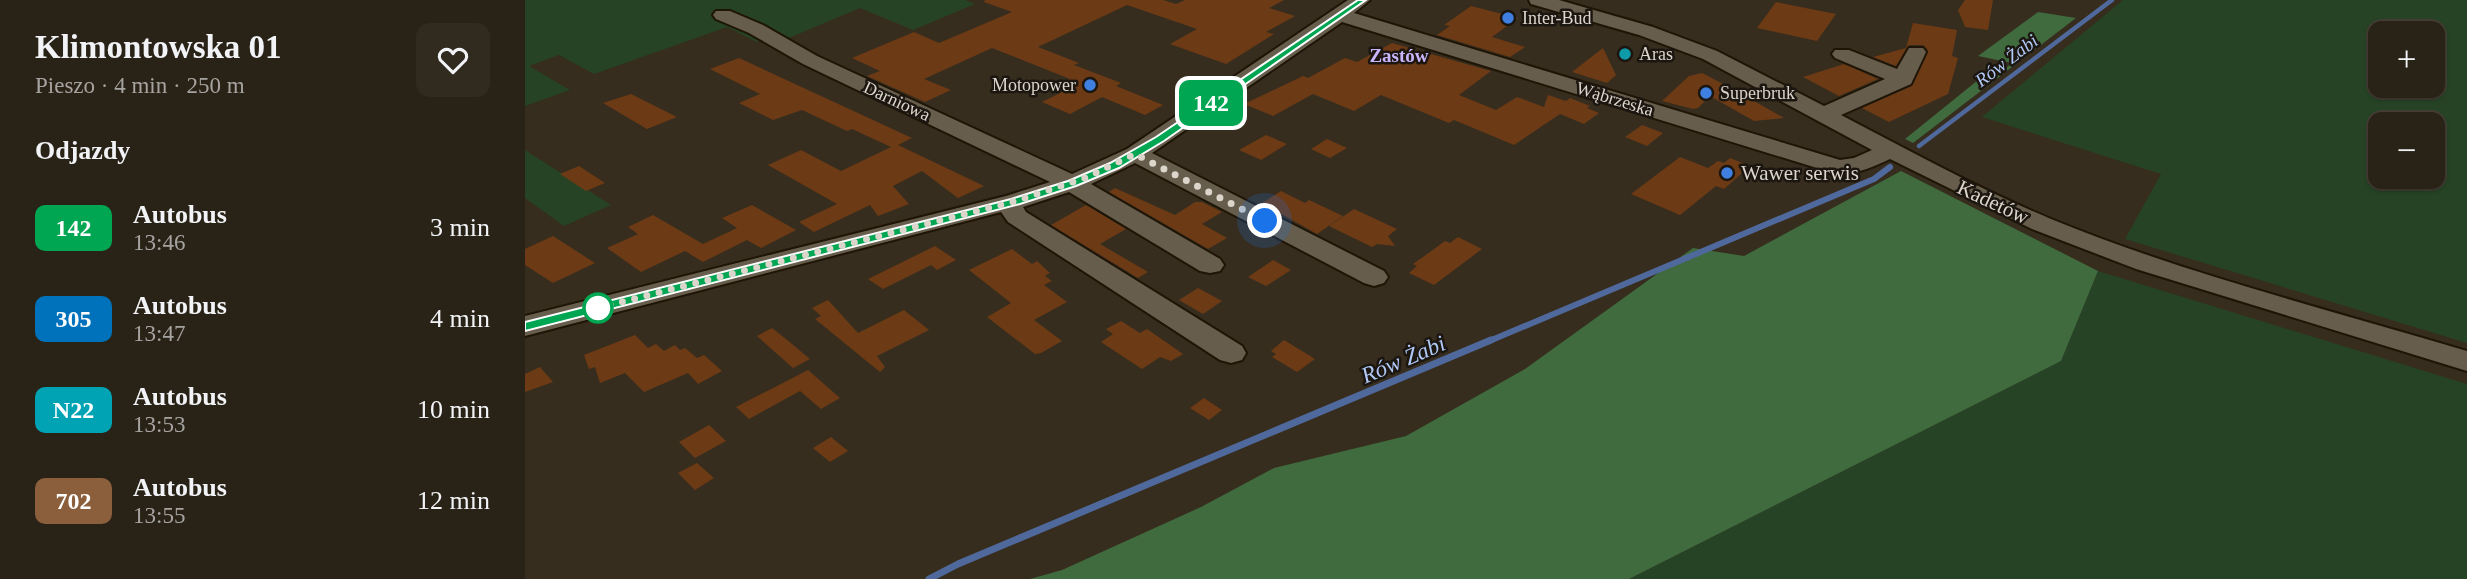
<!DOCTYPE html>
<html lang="pl">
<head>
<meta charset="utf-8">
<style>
	body { margin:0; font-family:Georgia,serif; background:#312a1f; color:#f1f3f6; height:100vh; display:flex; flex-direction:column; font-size:26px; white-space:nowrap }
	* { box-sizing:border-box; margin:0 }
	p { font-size:23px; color:#a5a4a1 }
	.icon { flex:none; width:38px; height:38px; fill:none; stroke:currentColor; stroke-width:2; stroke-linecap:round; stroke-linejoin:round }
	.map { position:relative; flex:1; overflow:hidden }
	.details { display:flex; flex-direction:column; background:#292216; width:525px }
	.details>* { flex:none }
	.badge { padding:0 14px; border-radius:10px; font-size:24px; line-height:46px }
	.tools { position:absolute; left:1843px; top:21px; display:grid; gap:14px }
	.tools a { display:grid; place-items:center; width:77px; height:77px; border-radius:14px; background:#292216; box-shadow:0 2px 5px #0004,0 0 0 2px #453f35; font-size:35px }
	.you { position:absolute; width:35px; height:35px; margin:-18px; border:5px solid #fff; border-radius:50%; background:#1a73e8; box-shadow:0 0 0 10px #1a73e833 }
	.map>.badge { position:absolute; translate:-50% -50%; box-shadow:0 0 0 4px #fff }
	h2 { padding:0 35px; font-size:26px; line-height:63px }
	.round { display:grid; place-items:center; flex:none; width:74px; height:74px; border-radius:14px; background:#312a1f }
	.overview { display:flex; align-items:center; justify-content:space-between; height:119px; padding:0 35px }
	h1 { font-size:33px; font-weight:800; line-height:52px }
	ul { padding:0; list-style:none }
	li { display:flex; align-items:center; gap:21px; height:91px; padding:0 35px }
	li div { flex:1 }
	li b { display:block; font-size:26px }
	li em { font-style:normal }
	li .badge { min-width:77px; font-weight:700; text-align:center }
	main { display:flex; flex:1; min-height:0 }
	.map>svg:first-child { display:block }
	.green { fill:#264325; fill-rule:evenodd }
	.forest { fill:#3f6b3e }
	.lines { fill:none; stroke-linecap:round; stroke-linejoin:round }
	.stream-far2 { stroke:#50699c; stroke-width:4.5 }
	.stream-far1 { stroke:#50699c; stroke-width:6 }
	.stream { stroke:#50699c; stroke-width:7 }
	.building { fill:#6c3a14 }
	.minor-casing { stroke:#1e1507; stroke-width:4 }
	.minor { fill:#675d4c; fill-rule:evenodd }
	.line { fill:#00a651; stroke:#fff; stroke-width:2 }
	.walk { stroke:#dbd5cb; stroke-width:7; stroke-dasharray:0 12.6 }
	.shop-dot { fill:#3f7fe0; stroke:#1b1610; stroke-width:2.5 }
	.culture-dot { fill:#0f9aa8; stroke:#1b1610; stroke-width:2.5 }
	.stop-dot { fill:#fff; stroke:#00a651; stroke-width:3.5 }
	.labels { text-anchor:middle; stroke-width:5; stroke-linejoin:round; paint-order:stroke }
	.far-poi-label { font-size:18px; fill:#dbd5cb; stroke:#1b1610; text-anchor:start }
	.far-street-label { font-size:18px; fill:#dbd5cb; stroke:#1b1610 }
	.far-neighbourhood-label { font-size:19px; font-weight:bold; fill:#c9b5fc; stroke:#1b1610 }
	.far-water-label { font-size:19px; font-style:italic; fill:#b1c9f7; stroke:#1b1610 }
	.poi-label { font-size:21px; fill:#dbd5cb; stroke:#1b1610; text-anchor:start }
	.street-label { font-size:21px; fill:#dbd5cb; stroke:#1b1610 }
	.water-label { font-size:23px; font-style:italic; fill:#b1c9f7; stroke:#1b1610 }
</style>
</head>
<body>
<main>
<section class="details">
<div class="overview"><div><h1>Klimontowska 01</h1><p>Pieszo · 4 min · 250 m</p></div><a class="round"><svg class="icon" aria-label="heart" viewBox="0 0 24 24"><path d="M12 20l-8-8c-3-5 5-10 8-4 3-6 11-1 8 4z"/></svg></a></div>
<h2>Odjazdy</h2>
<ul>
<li><span class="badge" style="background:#00a651;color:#fff">142</span><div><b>Autobus</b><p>13:46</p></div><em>3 min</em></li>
<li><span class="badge" style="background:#0072bc;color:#fff">305</span><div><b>Autobus</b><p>13:47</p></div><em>4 min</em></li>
<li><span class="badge" style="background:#00a3b4;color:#fff">N22</span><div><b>Autobus</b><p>13:53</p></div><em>10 min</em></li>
<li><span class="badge" style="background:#8b5e3c;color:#fff">702</span><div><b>Autobus</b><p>13:55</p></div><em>12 min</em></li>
</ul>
</section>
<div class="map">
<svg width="1942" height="579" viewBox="0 0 1942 579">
	<rect width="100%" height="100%" fill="#372d1e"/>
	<g class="green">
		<path d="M0,0H440L450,4L388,30L335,8L259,40L249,36L232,42L202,27L69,74L34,55L4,66L45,90L0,106Z"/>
		<path d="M1598,0H1942V343L1600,239L1636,174L1457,117ZM1908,33V86H1855V33ZM1908,124V177H1855V124Z"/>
		<path d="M0,150L86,205L39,226L0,198Z"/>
		<path d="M1573,271L1942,384V579H1104L1536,361Z"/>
	</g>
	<g class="forest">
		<path d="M1513,12L1551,18L1388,143L1380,139L1463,72L1474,74L1487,63L1453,56Z"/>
		<path d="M1376,171L1573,271L1536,361L1104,579H505L537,570L676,507L749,468L881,436L1000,369L1168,248L1219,256Z"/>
	</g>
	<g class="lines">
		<path class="stream-far2" d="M1394,146L1587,0"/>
		<path class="stream-far1" d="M962,342L1349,179L1365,167"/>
		<path class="stream" d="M404,579L433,564L966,340"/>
	</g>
	<g class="building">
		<path d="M460,0H638L651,4L660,0H759L744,8L770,16L741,32L749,34L701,64L645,44L672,29L602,5L513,47L554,63L549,65L596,83L591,86L638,105L620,115L577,97L545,114L517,102L549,86L539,82L545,79L467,48L399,79L426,90L400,102L342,76L355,71L327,58L389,32L414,43L487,12L459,2Z"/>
		<path d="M1440,0H1468L1463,30L1440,27L1433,10Z"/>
		<path d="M1251,2L1311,14L1292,41L1232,28Z"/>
		<path d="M946,6L993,18L967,37L1000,47L985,57L912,35L925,26L919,25Z"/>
		<path d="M1388,23L1432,30L1427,56L1433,58L1423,94L1364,122L1337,108L1387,86L1403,50L1398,45H1384L1371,66L1348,57L1381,48Z"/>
		<path d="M867,43L966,71L934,95L971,110L992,97L1019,107L1023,95L1041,101L1045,98L1065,106L1062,108L1074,113L1059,124L1035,114L989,145L929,120L924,123L856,95L829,111L788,94L748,116L719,104L778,76L783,78L820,58L832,62Z"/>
		<path d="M1078,48L1091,75L1082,83L1047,72Z"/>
		<path d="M214,58L387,138L373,145L459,186L433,198L397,171L368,186L384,204L353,216L345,205L289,232L274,222L312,204L243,165L276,150L316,171L366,147L327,129L322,131L277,110L248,120L214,103L235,94L185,69Z"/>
		<path d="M1319,64L1353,79L1314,96L1278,77Z"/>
		<path d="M1177,73L1208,89L1259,118L1229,121L1185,96L1173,108L1168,109L1137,101L1164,76Z"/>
		<path d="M106,94L152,117L122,129L78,103Z"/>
		<path d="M1117,125L1138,133L1122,146L1100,137Z"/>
		<path d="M741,135L762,144L736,160L714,150Z"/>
		<path d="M802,139L822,148L805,158L786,149Z"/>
		<path d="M1155,157L1183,168L1193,161L1199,163L1205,158L1225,166L1199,189L1191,186L1155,215L1106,194Z"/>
		<path d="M54,166L80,183L61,191L35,174Z"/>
		<path d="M590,188L650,215L670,202H677L697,212L677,224L702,238L683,249L584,192Z"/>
		<path d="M756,191L780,203L784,200L818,216L792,234L737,203Z"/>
		<path d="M227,205L271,230L236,248L222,240L178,262L160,251L116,272L82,248L113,234L103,227L128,215L178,244L212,228L197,218Z"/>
		<path d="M561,205L601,229L575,244L623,272L613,278L526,225Z"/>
		<path d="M829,209L872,229L863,236L870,246L852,244L847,247L804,226Z"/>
		<path d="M28,236L70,263L28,283L0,265V249Z"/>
		<path d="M933,237L957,249L909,285L884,273L892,266L888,264L905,252L920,241L925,243Z"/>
		<path d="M410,246L431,260L412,270L406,265L358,289L343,279Z"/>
		<path d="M487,249L507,264L512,261L525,273L520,276L527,281L519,285L542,302L509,320L537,341L516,353L510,354L462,317L486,303L444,270Z"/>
		<path d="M748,260L766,270L741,286L723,277Z"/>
		<path d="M673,288L697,301L678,314L654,300Z"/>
		<path d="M303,300L333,333L379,310L404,330L352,356L360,367L355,372L290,319L296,316L287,308Z"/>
		<path d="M596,321L615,333L622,329L658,354L646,361L635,357L617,369L576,342L588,334L581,329Z"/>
		<path d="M247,328L261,339L285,359L268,368L232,336Z"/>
		<path d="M110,335L123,348L131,344L139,351L150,345L155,350L160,348L172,358L179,355L197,371L173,384L163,373L119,392L100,373L75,383L70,367L64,369L59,355Z"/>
		<path d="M759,340L790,359L772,372L747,357L751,354L746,351Z"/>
		<path d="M15,367L28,382L0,392V374Z"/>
		<path d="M283,370L315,398L296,409L275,391L224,419L211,407Z"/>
		<path d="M679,398L697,410L684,420L665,408Z"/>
		<path d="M184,425L201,441L170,458L154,442Z"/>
		<path d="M306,437L323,451L305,462L288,448Z"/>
		<path d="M172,463L189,478L170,490L153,473Z"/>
	</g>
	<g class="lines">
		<defs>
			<path id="minor" d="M823,0H845L829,13L1315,160L1329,158L1347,150L1178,59L1114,35L1006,4L1004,0H1034L1128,27L1192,51L1299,106L1360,79L1310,58L1307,54L1310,50H1324L1372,69L1384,48H1398L1401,52L1386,84L1316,115C1385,151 1454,189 1526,219C1660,274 1803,309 1942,351V371L1611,269L1507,229L1365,159C1346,168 1326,177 1305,172L817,22L627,153L859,271L863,277L859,283L849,286L839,283L610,163L566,184L695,259L699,265L695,271L685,273L675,271L544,192L498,207L501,212L717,346L721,353L717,360L706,363L695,360L483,222L476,212L0,336V316L481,196L525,182L278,64L224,33L191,19L188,15L191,11H205L238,25L292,56L547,174L602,149Z"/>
		</defs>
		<use href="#minor" class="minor-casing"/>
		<use href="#minor" class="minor"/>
	</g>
	<path class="line" d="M833,0H841L639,141L594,168L551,186L495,204L0,331V322L486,199L543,181L585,163L631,137Z"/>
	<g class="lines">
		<path class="walk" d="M73,308L491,201L560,178L610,154L740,221"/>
	</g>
	<g class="shop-dot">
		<circle cx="983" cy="18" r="7"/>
		<circle cx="565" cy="85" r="7"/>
		<circle cx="1181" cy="93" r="7"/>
		<circle cx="1202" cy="173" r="7"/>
	</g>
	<circle class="culture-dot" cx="1100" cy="54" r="7"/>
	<circle class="stop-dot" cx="73" cy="308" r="14"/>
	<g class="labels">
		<g class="far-poi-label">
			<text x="997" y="24">Inter-Bud</text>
			<text x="1114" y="60">Aras</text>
			<text x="551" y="91" text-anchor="end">Motopower</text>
			<text x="1195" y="99">Superbruk</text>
		</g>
		<g class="far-street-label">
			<text transform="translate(1090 99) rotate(17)" y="6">Wąbrzeska</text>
			<text transform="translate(372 101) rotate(25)" y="6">Darniowa</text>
		</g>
		<g class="far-neighbourhood-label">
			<text x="874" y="62">Zastów</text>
		</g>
		<g class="far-water-label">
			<text transform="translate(1481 60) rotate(-37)" y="7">Rów Żabi</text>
		</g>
		<g class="poi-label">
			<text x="1216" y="180">Wawer serwis</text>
		</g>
		<g class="street-label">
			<text transform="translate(1468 202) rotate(25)" y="7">Kadetów</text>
		</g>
		<g class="water-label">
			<text transform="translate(878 359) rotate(-23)" y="8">Rów Żabi</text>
		</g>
	</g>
</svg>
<div class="tools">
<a>+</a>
<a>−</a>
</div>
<div class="you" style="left:740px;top:221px"></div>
<b class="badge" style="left:686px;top:103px;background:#00a651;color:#fff">142</b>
</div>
</main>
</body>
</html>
